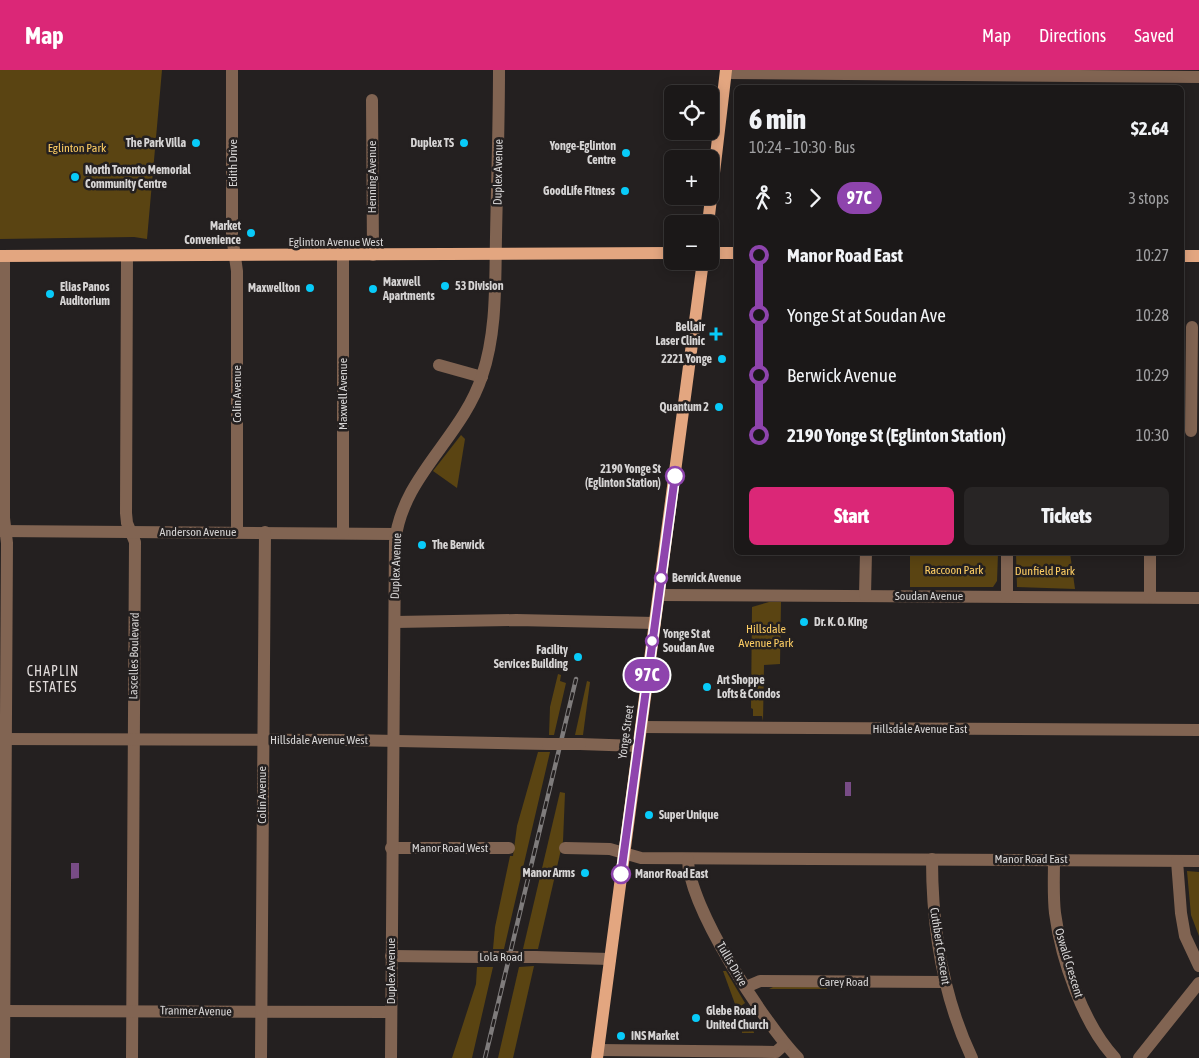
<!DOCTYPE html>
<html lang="en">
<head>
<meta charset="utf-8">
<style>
	body { margin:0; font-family:"Asap Condensed",sans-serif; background:#282525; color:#f1f3f6; height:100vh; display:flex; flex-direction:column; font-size:19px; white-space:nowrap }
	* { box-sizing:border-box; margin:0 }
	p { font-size:16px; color:#a0a0a2 }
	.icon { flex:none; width:28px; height:28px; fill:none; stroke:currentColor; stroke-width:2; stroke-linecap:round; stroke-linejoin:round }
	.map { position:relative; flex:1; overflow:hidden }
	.details { position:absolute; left:734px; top:15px; width:450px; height:470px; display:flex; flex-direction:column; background:#1b1818; border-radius:8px; box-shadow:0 2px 12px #0003,0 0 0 1px #393737 }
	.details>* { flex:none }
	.badge { padding:0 10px; border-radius:16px; font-size:18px; line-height:32px }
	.controls { position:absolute; left:664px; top:15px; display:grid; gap:10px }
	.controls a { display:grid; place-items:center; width:55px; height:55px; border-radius:8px; background:#1b1818; box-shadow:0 2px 12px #0003,0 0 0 1px #393737; font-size:25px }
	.map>.badge { position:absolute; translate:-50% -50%; box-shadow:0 0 0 2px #fff }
	.legs { display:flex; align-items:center; gap:8px; height:55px; padding:0 15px; font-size:16px }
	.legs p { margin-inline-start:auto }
	.head { display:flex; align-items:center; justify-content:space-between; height:85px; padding:0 15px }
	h1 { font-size:28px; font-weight:800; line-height:38px }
	.button { display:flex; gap:10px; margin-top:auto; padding:10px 15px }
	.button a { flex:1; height:58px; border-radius:8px; background:#db2777; color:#fff; font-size:20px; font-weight:800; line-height:58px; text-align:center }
	.button a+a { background:#282525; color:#f1f3f6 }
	ul { padding:0 15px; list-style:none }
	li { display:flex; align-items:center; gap:18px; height:60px; font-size:19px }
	li i { display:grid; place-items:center; width:8px; height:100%; margin:0 6px; background:currentColor }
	li i::after { content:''; width:12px; height:12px; margin:-6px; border:4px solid; border-radius:50%; background:#1b1818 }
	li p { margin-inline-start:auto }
	li:first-child i { background:linear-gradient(#0000 50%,currentColor 0) }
	li:last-child i { background:linear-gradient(currentColor 50%,#0000 0) }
	header { display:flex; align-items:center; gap:30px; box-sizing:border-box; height:70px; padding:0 25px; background:#db2777; color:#fff }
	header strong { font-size:24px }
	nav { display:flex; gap:28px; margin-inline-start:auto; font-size:18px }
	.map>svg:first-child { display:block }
	.green { fill:#5a4412 }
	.water { fill:#784c86 }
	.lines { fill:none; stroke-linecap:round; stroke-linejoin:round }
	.minor { stroke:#816452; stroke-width:12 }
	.major { stroke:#e3a680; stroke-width:12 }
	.rail-casing { stroke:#7f7c7c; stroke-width:4.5 }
	.rail { stroke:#242020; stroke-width:2.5; stroke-dasharray:8; stroke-linecap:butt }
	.minor-bridge { stroke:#816452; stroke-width:12 }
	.line-1-casing { stroke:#fff; stroke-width:11 }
	.line-1 { stroke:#8e44ad; stroke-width:8 }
	.poi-dot { fill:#08cbf9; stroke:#242020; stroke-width:2 }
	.stop-1-dot { fill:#fff; stroke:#8e44ad; stroke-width:2.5 }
	.labels { text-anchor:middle; stroke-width:5; stroke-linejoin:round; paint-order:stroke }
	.poi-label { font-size:12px; font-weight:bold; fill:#d6d4d4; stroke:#242020; text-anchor:end }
	.park-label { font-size:12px; fill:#fece64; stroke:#242020 }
	.street-label { font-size:12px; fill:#d6d4d4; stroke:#242020 }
	.stop-label { font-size:12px; font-weight:bold; fill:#d6d4d4; stroke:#242020; text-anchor:start }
	.neighbourhood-label { font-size:14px; letter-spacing:1px; fill:#e0dbda; stroke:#242020 }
</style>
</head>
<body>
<header>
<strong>Map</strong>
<nav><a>Map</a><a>Directions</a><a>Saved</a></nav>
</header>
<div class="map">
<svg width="1199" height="988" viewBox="0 0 1199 988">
	<rect width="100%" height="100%" fill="#242020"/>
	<g class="green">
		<path d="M0,0H162L147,169L134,167L0,169Z"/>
		<path d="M461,365L465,369L457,418L433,401Z"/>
		<path d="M910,483H998L997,511L993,517H910Z"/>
		<path d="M1016,483H1070L1075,519L1017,517Z"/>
		<path d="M769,532H781L780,594L764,595L763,651L762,646H753V639L751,638L752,537Z"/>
		<path d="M558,604L561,605L560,611L566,613L554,665H549L550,637Z"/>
		<path d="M587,611L590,612L583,665H575Z"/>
		<path d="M538,682H550L504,879H493L495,857L510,786H513L517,756Z"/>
		<path d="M560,722L565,723L563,771L538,879H523Z"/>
		<path d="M1187,801L1199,802V866L1191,845Z"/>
		<path d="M534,896L513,988H498L519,897Z"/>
		<path d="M477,897H493L472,988H452L476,914Z"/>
		<path d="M723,901H726L745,933L741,936L735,934Z"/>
		<path d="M773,917H827V919H769Z"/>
		<path d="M742,950H752L754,963H742Z"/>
	</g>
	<g class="water">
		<rect x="845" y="712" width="6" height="14"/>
		<path d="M71,793H79V808L71,809Z"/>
	</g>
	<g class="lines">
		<g class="minor">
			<path d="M232,0V166L237,201V462"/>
			<path d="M726,3L1199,7"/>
			<path d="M372,30L373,185"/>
			<path d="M127,186L126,443L127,453L135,472L132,988"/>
			<path d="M439,295L482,307"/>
			<path d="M1191,361L1192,257"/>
			<path d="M0,461L396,464"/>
			<path d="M343,463V185"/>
			<path d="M659,525L1199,528"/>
			<path d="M865,525L866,482"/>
			<path d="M1007,526V482"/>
			<path d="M1150,527V482"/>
			<path d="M395,552L516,550L655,553"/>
			<path d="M641,657L1199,660"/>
			<path d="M0,669L347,670L548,674"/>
			<path d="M580,674L638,676"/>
			<path d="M391,778H509"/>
			<path d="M565,778L610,779L641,788L1199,791"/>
			<path d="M688,789C688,836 764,953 798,988"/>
			<path d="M932,789C932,858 942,925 972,988"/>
			<path d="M1054,789C1054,807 1053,826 1055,843C1061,889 1083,954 1115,988"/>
			<path d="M1177,791L1181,843L1185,866L1199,896"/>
			<path d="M391,886L483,887"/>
			<path d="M535,887L610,889"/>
			<path d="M746,917L760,911L944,912"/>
			<path d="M0,941L391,942"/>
			<path d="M598,980L776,982L785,974"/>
			<path d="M4,988L7,473L4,448V186"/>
			<path d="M261,988L265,462"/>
			<path d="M391,988L395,472C402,406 462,368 482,306C497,262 495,213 496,167C497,111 499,56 499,0"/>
			<path d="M1139,988L1199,913"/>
		</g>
		<g class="major">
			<path d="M708,154L726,0"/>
			<path d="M710,183H736"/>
			<path d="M0,186L672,183"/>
			<path d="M1181,186H1199"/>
			<path d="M597,988L703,191"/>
		</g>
		<defs>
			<path id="rail" d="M485,988L576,609"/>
		</defs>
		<use href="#rail" class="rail-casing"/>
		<use href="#rail" class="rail"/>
		<g class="minor-bridge">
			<path d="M548,674H580"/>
			<path d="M483,887H535"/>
		</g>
	</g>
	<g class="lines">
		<defs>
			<path id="line-1" d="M621,804L675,406"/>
		</defs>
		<use href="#line-1" class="line-1-casing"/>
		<use href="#line-1" class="line-1"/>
	</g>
	<g class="poi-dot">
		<circle cx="196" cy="73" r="5"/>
		<circle cx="464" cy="73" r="5"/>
		<circle cx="626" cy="83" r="5"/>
		<circle cx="75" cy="107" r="5"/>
		<circle cx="625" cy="121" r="5"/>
		<circle cx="251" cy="163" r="5"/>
		<circle cx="445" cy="216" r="5"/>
		<circle cx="310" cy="218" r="5"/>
		<circle cx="373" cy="219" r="5"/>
		<circle cx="50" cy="224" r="5"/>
		<path d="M713.5 256.5h5v5h5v5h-5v5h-5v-5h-5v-5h5z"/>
		<circle cx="722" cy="289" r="5"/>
		<circle cx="719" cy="337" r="5"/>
		<circle cx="422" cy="475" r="5"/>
		<circle cx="804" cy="552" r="5"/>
		<circle cx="578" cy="587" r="5"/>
		<circle cx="707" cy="617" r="5"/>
		<circle cx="649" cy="745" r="5"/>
		<circle cx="585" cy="803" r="5"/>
		<circle cx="696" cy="948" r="5"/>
		<circle cx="621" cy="966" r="5"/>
	</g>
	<g class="stop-1-dot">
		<circle cx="675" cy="406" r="9"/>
		<circle cx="661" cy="508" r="6"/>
		<circle cx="652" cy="571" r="6"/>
		<circle cx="621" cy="804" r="9"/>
	</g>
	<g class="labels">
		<g class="poi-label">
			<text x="186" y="77">The Park Villa</text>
			<text x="454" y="77">Duplex TS</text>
			<text x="616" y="80">Yonge-Eglinton<tspan x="616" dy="14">Centre</tspan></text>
			<text x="85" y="104" text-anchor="start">North Toronto Memorial<tspan x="85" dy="14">Community Centre</tspan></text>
			<text x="615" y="125">GoodLife Fitness</text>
			<text x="241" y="160">Market<tspan x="241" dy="14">Convenience</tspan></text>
			<text x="383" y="216" text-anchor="start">Maxwell<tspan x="383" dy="14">Apartments</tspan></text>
			<text x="455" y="220" text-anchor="start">53 Division</text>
			<text x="60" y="221" text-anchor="start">Elias Panos<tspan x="60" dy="14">Auditorium</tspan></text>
			<text x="300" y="222">Maxwellton</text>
			<text x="705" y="261">Bellair<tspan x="705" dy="14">Laser Clinic</tspan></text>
			<text x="712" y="293">2221 Yonge</text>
			<text x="709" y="341">Quantum 2</text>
			<text x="432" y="479" text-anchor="start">The Berwick</text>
			<text x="814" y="556" text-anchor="start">Dr. K. O. King</text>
			<text x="568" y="584">Facility<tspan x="568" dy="14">Services Building</tspan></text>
			<text x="717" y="614" text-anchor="start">Art Shoppe<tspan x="717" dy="14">Lofts &amp; Condos</tspan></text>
			<text x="659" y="749" text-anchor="start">Super Unique</text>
			<text x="575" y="807">Manor Arms</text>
			<text x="706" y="945" text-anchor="start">Glebe Road<tspan x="706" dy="14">United Church</tspan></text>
			<text x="631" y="970" text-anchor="start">INS Market</text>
		</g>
		<g class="park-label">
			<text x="77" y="82">Eglinton Park</text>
			<text x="954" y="504">Raccoon Park</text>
			<text x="1045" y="505">Dunfield Park</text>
			<text x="766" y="563">Hillsdale<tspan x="766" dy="14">Avenue Park</tspan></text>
		</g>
		<g class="street-label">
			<text transform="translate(233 93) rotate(-90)" y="4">Edith Drive</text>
			<text transform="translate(498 102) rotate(-89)" y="4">Duplex Avenue</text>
			<text transform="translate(372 107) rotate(-90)" y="4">Henning Avenue</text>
			<text x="336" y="176">Eglinton Avenue West</text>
			<text transform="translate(237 324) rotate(-90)" y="4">Colin Avenue</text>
			<text transform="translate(343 324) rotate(-90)" y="4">Maxwell Avenue</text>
			<text x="198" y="466">Anderson Avenue</text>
			<text transform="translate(396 496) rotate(-88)" y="4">Duplex Avenue</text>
			<text x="929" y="530">Soudan Avenue</text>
			<text transform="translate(134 586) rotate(-89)" y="4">Lascelles Boulevard</text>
			<text x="920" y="663">Hillsdale Avenue East</text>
			<text transform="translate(626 662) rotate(-82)" y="4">Yonge Street</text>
			<text x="319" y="674">Hillsdale Avenue West</text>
			<text transform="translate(262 725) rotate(-90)" y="4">Colin Avenue</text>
			<text x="450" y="782">Manor Road West</text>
			<text x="1031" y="793">Manor Road East</text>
			<text transform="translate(940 876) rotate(81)" y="4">Cuthbert Crescent</text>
			<text x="501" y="891">Lola Road</text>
			<text transform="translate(1069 893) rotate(73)" y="4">Oswald Crescent</text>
			<text transform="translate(732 894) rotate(60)" y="4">Tullis Drive</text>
			<text transform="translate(391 901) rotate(-90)" y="4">Duplex Avenue</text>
			<text x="844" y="916">Carey Road</text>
			<text transform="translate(196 941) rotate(1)" y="4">Tranmer Avenue</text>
		</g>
		<g class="stop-label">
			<text x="661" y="403" text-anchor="end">2190 Yonge St<tspan x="661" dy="14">(Eglinton Station)</tspan></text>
			<text x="672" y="512">Berwick Avenue</text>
			<text x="663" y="568">Yonge St at<tspan x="663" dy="14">Soudan Ave</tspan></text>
			<text x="635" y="808">Manor Road East</text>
		</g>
		<g class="neighbourhood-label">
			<text x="53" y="606">CHAPLIN<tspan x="53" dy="16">ESTATES</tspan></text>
		</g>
	</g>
</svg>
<div class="controls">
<a><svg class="icon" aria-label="locate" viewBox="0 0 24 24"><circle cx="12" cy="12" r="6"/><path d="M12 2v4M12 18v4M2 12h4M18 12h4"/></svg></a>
<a>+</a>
<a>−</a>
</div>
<b class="badge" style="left:647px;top:605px;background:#8e44ad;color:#fff">97C</b>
<section class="details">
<div class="head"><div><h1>6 min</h1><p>10:24 – 10:30 · Bus</p></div><b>$2.64</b></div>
<div class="legs"><svg class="icon" aria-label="walk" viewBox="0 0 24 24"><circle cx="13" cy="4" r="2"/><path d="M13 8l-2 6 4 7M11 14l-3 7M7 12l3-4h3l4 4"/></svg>3<svg class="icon" aria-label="forward" viewBox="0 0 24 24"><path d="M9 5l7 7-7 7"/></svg><b class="badge" style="background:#8e44ad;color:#fff">97C</b><p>3 stops</p></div>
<ul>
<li><i style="color:#8e44ad"></i><b>Manor Road East</b><p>10:27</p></li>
<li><i style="color:#8e44ad"></i><span>Yonge St at Soudan Ave</span><p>10:28</p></li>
<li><i style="color:#8e44ad"></i><span>Berwick Avenue</span><p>10:29</p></li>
<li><i style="color:#8e44ad"></i><b>2190 Yonge St (Eglinton Station)</b><p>10:30</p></li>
</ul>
<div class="button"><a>Start</a><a>Tickets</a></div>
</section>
</div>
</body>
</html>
